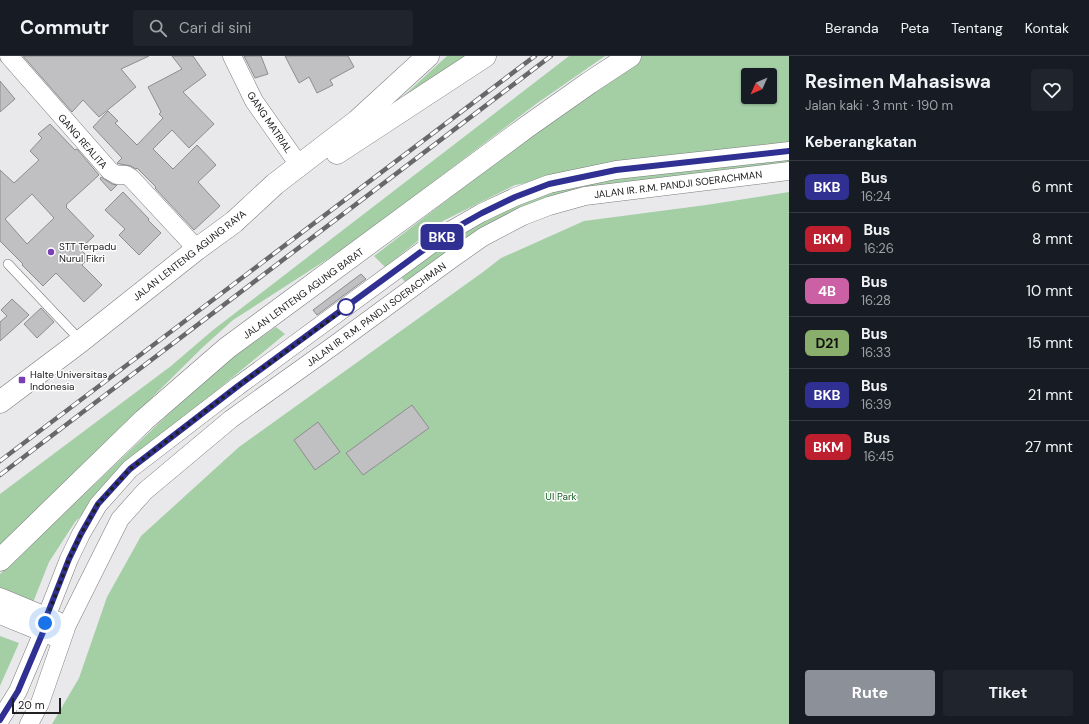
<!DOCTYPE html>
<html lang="id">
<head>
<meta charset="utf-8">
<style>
	body { margin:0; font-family:"DM Sans",sans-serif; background:#20242c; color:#f1f3f6; height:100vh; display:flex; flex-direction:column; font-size:15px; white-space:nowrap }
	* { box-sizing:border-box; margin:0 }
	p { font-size:13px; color:#9ea1a6 }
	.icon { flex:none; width:22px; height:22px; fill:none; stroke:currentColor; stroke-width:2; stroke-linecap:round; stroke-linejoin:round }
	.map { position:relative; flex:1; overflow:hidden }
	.details { display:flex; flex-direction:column; background:#171b24; width:300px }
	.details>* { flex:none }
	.badge { padding:0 8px; border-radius:6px; font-size:14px; line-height:26px }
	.needle { width:26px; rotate:225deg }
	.buttons { position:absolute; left:741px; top:12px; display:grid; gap:8px }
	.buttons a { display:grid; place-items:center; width:36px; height:36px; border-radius:4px; background:#171b24; box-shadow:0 1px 3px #0004; font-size:20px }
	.scale { position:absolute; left:12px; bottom:10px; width:49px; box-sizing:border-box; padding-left:4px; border:2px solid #202021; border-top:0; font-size:11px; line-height:14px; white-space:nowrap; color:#202021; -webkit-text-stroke:3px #fff; paint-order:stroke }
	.you { position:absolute; width:20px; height:20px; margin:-10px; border:3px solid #fff; border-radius:50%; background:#1a73e8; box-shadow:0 0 0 6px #1a73e833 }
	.map>.badge { position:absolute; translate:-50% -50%; box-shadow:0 0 0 2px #fff }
	h2 { padding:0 16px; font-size:15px; line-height:36px }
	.round { display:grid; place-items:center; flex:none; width:42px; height:42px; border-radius:4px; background:#20242c }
	.summary { display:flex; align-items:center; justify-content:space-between; height:68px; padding:0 16px }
	h1 { font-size:19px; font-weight:700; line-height:30px }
	.action { display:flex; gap:8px; margin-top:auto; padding:8px 16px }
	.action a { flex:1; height:46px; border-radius:4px; background:#8c9099; color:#fff; font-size:16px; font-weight:700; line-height:46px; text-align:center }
	.action a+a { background:#20242c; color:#f1f3f6 }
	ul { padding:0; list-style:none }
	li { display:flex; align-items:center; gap:12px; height:52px; padding:0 16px; border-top:1px solid #363941 }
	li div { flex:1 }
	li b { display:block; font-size:15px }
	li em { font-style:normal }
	li .badge { min-width:44px; font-weight:700; text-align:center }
	header { display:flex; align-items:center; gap:24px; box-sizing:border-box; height:56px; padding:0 20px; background:#171b24; border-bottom:1px solid #363941 }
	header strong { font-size:19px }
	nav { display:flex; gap:22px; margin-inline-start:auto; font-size:14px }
	.search { width:280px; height:36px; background:#20242c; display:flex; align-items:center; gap:10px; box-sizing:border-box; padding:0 14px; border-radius:4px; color:#9ea1a6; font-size:15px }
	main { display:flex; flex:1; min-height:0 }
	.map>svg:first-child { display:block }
	.green { fill:#a4cfa5; fill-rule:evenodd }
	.building { fill:#c0c0c3; stroke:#8d8d8f; fill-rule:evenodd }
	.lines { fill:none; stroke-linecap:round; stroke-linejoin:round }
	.lane-casing { stroke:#7b7b7e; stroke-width:10 }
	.street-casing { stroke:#7b7b7e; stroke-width:19 }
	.primary-casing { stroke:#7b7b7e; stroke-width:23 }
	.lane { stroke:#fff; stroke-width:9 }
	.street { stroke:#fff; stroke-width:18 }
	.primary { stroke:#fff; stroke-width:22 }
	.rail-casing { stroke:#68686a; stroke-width:4.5 }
	.rail { stroke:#fff; stroke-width:3; stroke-dasharray:9; stroke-linecap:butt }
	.line-casing { stroke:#fff; stroke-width:9 }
	.line { stroke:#303092; stroke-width:6 }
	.walk { stroke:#202021; stroke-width:4; stroke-dasharray:0 7.2 }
	.poi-dot { fill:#7b3fb5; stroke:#fff; stroke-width:1.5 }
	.stop-dot { fill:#fff; stroke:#303092; stroke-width:2 }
	.labels { text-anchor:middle; stroke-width:3; stroke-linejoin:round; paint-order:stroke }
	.street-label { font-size:10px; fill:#202021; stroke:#fff }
	.poi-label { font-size:10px; fill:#202021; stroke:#fff; text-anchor:start }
	.park-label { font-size:10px; fill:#12591d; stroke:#fff }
</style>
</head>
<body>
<header>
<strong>Commutr</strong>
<div class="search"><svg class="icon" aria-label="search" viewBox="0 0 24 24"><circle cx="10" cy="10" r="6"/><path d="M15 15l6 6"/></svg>Cari di sini</div>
<nav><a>Beranda</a><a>Peta</a><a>Tentang</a><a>Kontak</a></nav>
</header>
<main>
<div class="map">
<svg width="789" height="668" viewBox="0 0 789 668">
	<rect width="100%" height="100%" fill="#e9e9ec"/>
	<g class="green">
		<path d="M447,0H467L372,69Z"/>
		<path d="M569,0H605L536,48L351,188L233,264L202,292L0,492V438L171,310L213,274Z"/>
		<path d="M635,0H789V91L622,110L515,129L443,165L385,211L374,200ZM748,19H770V41H748Z"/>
		<path d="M789,101V109L603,131L406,227L401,221L452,183L520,146L580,126Z"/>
		<path d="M789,136V668H52L79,622L107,541L141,480L239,391L483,216L501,202L584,165L706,149Z"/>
		<path d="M276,271L285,278L140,398L118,419L75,466L49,506L32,549L0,536V518L218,311Z"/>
		<path d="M0,580L19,587L0,630Z"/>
	</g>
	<g class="building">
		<path d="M23,0H149L121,13L136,31L99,61L83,44L72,56Z"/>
		<path d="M172,0H193L206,19L183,36L214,68L189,92L172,74L153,93L173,113L197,89L216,109L198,126L220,150L194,174L155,132L156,131L137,112L136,113L131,110L120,108L117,107L122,102L93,71L108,55L118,65L115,67L137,89L163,62L159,58L161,56L148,31L182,13Z"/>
		<path d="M244,0H261L268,18L255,22Z"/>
		<path d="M285,0H348L354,11L330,24L333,29L317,37L309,21L299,27Z"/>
		<path d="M0,25L15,43L0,56Z"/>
		<path d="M50,68L75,94L77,93L99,119L66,149L67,150L66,151L94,180L80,193L89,202L82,209L102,229L84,246L56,217L43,230L22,209L23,208L0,185V114L14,127L39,104L30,95L42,82L38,78ZM32,138L54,162L27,188L5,163Z"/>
		<path d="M101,121L112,128L117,129L111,135L100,123Z"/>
		<path d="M123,136L149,163L148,164L161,177L139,199L119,179L125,173L105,154Z"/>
		<path d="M361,218L366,223L317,259L313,254Z"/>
		<path d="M12,243L29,259L0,285V266L7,260L1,254Z"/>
		<path d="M41,252L54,266L37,282L24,268Z"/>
		<path d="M412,349L429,372L363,419L346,397Z"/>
		<path d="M318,366L340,396L315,414L294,384Z"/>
	</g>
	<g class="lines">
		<defs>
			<path id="lane" d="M8,208L81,285"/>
			<g id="street">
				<path d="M9,0L110,115L117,119H126L131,122L197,193"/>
				<path d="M232,0L254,45L299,109"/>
				<path d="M0,541L58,565"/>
				<path d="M0,559L54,581"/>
				<path d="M0,664L18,635L43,576L47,559L69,503L81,478L98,449L130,413L238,330L448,176L481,157L515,141L549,128L616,114L789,95"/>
				<path d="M29,668L40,647L67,569L120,463L145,435L231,363L333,290L453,202L483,181L523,160L549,150L585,140L789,115"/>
			</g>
			<g id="primary">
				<path d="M337,97L485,0"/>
				<path d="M0,346L81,285L197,193L234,166L275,128L357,65L428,0"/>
				<path d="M0,504L144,364L227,292L528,70L589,27L630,0"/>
			</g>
		</defs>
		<use href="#lane" class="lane-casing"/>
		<use href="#street" class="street-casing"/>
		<use href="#primary" class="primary-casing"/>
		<use href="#lane" class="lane"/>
		<use href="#street" class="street"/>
		<use href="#primary" class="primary"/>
		<defs>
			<g id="rail">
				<path d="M0,405L535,0"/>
				<path d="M0,419L551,0"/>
			</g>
		</defs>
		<use href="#rail" class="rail-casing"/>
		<use href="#rail" class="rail"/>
	</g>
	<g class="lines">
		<defs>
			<path id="line" d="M0,664L18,635L43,576L47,559L69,503L81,478L98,448L130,413L238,330L448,176L482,157L515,141L549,128L616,114L789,95"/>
		</defs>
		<use href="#line" class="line-casing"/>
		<use href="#line" class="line"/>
		<path class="walk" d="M45,567L69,503L81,478L98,448L130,413L238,330L350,249L346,251"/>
	</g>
	<g class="poi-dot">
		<circle cx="51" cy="196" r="4"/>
		<rect x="18" y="320" width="8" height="8" rx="2"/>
	</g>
	<circle class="stop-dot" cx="346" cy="251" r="8"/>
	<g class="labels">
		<g class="street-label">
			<text transform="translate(270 66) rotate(56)" y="4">GANG MATRIAL</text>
			<text transform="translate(83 85) rotate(49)" y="4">GANG REALITA</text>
			<text transform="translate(678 128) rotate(-7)" y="4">JALAN IR. R.M. PANDJI SOERACHMAN</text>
			<text transform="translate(189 199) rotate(-38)" y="4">JALAN LENTENG AGUNG RAYA</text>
			<text transform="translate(303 237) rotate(-36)" y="4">JALAN LENTENG AGUNG BARAT</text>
			<text transform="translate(376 258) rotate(-36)" y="4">JALAN IR. R.M. PANDJI SOERACHMAN</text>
		</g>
		<g class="poi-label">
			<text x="59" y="194">STT Terpadu<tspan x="59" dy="12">Nurul Fikri</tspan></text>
			<text x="30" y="322">Halte Universitas<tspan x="30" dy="12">Indonesia</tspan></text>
		</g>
		<g class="park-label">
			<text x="561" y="444">UI Park</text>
		</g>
	</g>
</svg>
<div class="buttons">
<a><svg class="needle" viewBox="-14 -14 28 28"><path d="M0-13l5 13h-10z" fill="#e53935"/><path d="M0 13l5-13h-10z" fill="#9ea1a6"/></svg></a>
</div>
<div class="scale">20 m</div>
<div class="you" style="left:45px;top:567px"></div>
<b class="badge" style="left:442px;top:181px;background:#303092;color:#fff">BKB</b>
</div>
<section class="details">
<div class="summary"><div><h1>Resimen Mahasiswa</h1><p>Jalan kaki · 3 mnt · 190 m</p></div><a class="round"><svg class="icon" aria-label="heart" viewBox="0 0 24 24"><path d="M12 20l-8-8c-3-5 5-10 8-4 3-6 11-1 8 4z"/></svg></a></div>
<h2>Keberangkatan</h2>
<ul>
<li><span class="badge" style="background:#303092;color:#fff">BKB</span><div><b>Bus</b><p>16:24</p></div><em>6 mnt</em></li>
<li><span class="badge" style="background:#bd1f2e;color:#fff">BKM</span><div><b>Bus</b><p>16:26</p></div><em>8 mnt</em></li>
<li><span class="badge" style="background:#cb60a4;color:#fff">4B</span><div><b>Bus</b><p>16:28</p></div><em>10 mnt</em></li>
<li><span class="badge" style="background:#8aaf6c;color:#111">D21</span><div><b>Bus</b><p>16:33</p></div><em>15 mnt</em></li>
<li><span class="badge" style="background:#303092;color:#fff">BKB</span><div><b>Bus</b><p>16:39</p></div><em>21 mnt</em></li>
<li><span class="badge" style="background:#bd1f2e;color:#fff">BKM</span><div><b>Bus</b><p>16:45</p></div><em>27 mnt</em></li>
</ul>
<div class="action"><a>Rute</a><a>Tiket</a></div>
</section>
</main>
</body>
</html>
